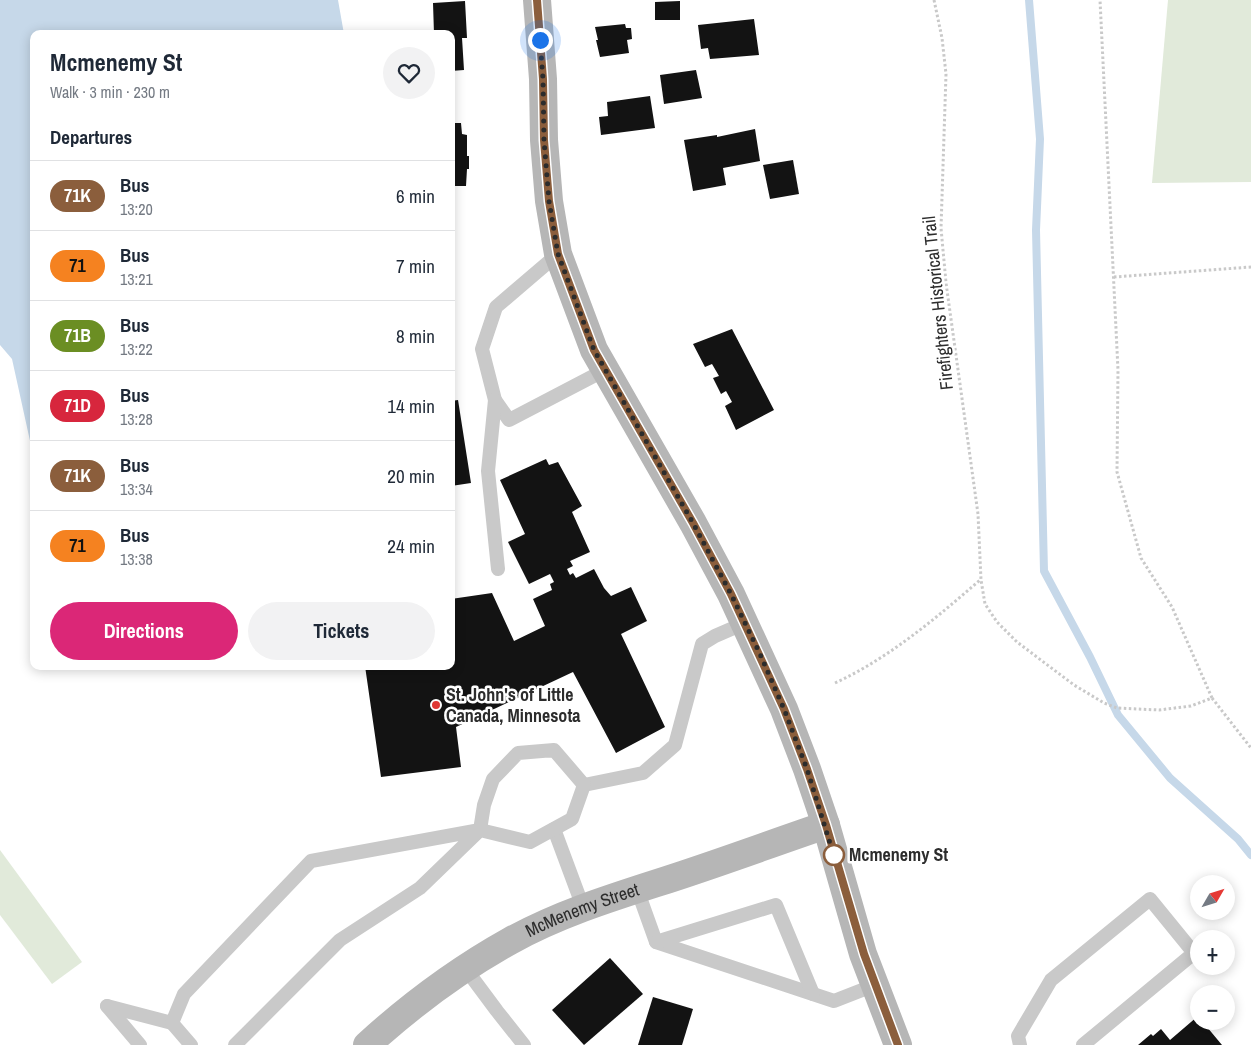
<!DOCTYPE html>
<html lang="en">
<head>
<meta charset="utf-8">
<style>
	body { margin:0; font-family:"Archivo Narrow",sans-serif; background:#f2f2f3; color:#1f2937; height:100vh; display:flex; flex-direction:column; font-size:19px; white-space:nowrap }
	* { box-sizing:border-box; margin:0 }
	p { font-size:16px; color:#747a83 }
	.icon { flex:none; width:28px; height:28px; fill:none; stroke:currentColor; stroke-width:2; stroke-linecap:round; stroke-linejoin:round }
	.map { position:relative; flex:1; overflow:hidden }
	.sheet { position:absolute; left:30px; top:30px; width:425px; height:640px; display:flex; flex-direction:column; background:#fff; border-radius:10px; box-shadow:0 2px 12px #0003 }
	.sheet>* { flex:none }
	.badge { padding:0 10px; border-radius:16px; font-size:18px; line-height:32px }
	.needle { width:32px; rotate:51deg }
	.tools { position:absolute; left:1190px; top:875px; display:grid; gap:10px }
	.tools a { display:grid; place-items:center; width:45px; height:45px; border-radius:50%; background:#fff; box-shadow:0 2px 12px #0003; font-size:25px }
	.you { position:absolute; width:25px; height:25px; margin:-12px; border:4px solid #fff; border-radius:50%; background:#1a73e8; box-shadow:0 0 0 8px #1a73e833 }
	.map>.badge { position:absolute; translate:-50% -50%; box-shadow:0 0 0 2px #fff }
	h2 { padding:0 20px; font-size:19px; line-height:45px }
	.round { display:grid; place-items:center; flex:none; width:52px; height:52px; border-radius:26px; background:#f2f2f3 }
	.summary { display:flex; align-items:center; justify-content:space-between; height:85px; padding:0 20px }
	h1 { font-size:24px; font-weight:700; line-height:38px }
	.button { display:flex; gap:10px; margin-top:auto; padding:10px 20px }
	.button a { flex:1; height:58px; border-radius:30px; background:#db2777; color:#fff; font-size:20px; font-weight:700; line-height:58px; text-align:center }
	.button a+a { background:#f2f2f3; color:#1f2937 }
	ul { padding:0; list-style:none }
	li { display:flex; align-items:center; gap:15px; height:70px; padding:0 20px; border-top:1px solid #e0e1e3 }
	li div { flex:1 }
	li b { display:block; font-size:19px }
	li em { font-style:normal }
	li .badge { min-width:55px; font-weight:700; text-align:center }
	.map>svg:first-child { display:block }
	.green { fill:#e1eada }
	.water { fill:#c6d8e9 }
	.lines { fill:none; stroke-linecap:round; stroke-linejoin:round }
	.stream { stroke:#c6d8e9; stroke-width:8 }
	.building { fill:#131313 }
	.path { stroke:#c9c9c9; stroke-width:3; stroke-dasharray:2.5 2.5; stroke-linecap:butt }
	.lane { stroke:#c9c9c9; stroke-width:14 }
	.secondary { stroke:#b6b6b6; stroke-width:28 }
	.line-casing { stroke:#fff; stroke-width:11 }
	.line { stroke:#8b5e3c; stroke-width:8 }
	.walk { stroke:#2c2c2c; stroke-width:5; stroke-dasharray:0 9 }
	.poi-dot { fill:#df3733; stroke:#fff; stroke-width:2 }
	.stop-dot { fill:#fff; stroke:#8b5e3c; stroke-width:2.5 }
	.labels { text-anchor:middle; stroke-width:5; stroke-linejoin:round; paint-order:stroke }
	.street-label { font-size:18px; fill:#2c2c2c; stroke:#fff }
	.poi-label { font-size:18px; font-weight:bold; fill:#2c2c2c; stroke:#fff; text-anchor:start }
	.stop-label { font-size:18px; font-weight:bold; fill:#2c2c2c; stroke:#fff; text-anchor:start }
</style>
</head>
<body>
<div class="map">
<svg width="1251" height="1045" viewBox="0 0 1251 1045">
	<rect width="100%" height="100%" fill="#fff"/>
	<g class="green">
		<path d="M1168,0H1251V182L1152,183Z"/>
		<path d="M0,850L82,962L52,984L0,915Z"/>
	</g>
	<path class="water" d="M0,0H338L344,34H34V459L12,359L0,345Z"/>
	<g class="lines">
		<path class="stream" d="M1029,0L1040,139L1036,230L1044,571L1090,657L1118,715L1170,778L1238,839L1251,855"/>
	</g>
	<g class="building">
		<path d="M465,1L467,38H462L464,70L451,71V34H434L433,3Z"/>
		<path d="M680,1V20H655V2Z"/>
		<path d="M754,19L759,55L710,59L708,48L701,49L698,25Z"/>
		<path d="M625,24L626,28H631L632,39L627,40L629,53L600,57L596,40H598L595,27Z"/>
		<path d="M696,70L702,98L664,104L660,75Z"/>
		<path d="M650,96L655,128L601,135L599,117L608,116L607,102Z"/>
		<path d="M451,123H461L462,134L467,135V156H469V169H467L466,186H451Z"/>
		<path d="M755,129L760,161L723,168L726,185L693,191L684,140L717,135V137Z"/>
		<path d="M793,160L799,194L770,199L763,165Z"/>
		<path d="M732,329L774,410L736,430L725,406L732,402L726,391L721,394L713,378L719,376L712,364L705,367L693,344Z"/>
		<path d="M458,400L471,483L451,486V401Z"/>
		<path d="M546,459L549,465L558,462L582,506L572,512L590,552L570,561L573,566L567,569L570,575L573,573L576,578L594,569L604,588L611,596L631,587L647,621L621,634L665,727L616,753L573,672L456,727L461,767L381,777L365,666H451V599L492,593L514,641L545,626L533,599L552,590L550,584L554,582L550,574L529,584L508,542L525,534L500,480Z"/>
		<path d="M610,958L643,994L584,1045L552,1010Z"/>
		<path d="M653,997L693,1009L682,1045H638Z"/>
		<path d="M1198,1016L1199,1021H1202L1222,1045H1138L1151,1034L1153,1036L1161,1029L1170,1040Z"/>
	</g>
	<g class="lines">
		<g class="path">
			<path d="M934,0L942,38L946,74L941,228L946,283L978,514L981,580L985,604L997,622L1017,642L1074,685L1104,703L1117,708L1159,710L1191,706L1212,698L1172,607L1141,558L1117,472L1118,370L1100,0"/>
			<path d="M1114,277L1251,267"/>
			<path d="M835,683C889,658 935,619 980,580"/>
			<path d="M1212,698L1251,748"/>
		</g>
		<g class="lane">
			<path d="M558,254L496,307L482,349L495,400L509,420L605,370"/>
			<path d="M495,400L488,471L498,569"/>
			<path d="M584,785L643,773L675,745L702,644L715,636L745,623"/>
			<path d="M554,829L583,907"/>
			<path d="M637,889L656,942L834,1001L875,985"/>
			<path d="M656,942L776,905L813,994"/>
			<path d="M465,968L497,1011L524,1045"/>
			<path d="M107,1006L172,1023"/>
			<path d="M107,1006L140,1045"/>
			<path d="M191,1045L172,1023L184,994L311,861L480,830L530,842L572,819L584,785L554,750L518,753L493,779L484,805L480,830L420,888L340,940L235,1045"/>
			<path d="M1020,1045L1018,1036L1051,980L1150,899L1194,953L1083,1045"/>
		</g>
		<g class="secondary">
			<path d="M537,0L543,79L544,140L549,201L558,254L594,350L693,523L731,594L784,709L807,769L826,825L863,954L898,1045"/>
			<path id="s1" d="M367,1045C411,1005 458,970 510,941C557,915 607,899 657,883C714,865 770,844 826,825"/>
		</g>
	</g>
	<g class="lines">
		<defs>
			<path id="line" d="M537,0L543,79L544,140L549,201L558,254L594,350L693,523L731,594L784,709L807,769L826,825L864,954L898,1045"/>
		</defs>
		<use href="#line" class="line-casing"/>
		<use href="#line" class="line"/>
		<path class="walk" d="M540,40L543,79L544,140L549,201L558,254L594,350L693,523L731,594L760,654L784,709L807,769L834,856V855"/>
	</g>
	<circle class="poi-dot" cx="436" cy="705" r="5"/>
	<circle class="stop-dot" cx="834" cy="855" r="10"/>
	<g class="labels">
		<g class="street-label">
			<text transform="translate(938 303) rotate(-96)" y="6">Firefighters Historical Trail</text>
			<text dy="6" stroke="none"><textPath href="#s1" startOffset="256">McMenemy Street</textPath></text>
		</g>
		<g class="poi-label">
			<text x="446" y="701">St. John's of Little<tspan x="446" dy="21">Canada, Minnesota</tspan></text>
		</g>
		<g class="stop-label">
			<text x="849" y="861">Mcmenemy St</text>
		</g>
	</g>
</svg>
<div class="tools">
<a><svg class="needle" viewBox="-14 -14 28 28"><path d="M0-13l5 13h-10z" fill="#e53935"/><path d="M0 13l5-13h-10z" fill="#747a83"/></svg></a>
<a>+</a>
<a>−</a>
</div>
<div class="you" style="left:540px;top:40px"></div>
<section class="sheet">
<div class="summary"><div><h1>Mcmenemy St</h1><p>Walk · 3 min · 230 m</p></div><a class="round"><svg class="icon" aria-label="heart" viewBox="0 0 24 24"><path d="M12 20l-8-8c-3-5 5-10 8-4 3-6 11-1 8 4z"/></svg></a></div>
<h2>Departures</h2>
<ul>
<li><span class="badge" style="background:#8b5e3c;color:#fff">71K</span><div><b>Bus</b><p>13:20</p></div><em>6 min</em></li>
<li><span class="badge" style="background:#f58220;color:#111">71</span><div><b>Bus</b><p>13:21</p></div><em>7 min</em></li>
<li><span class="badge" style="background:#6b8e23;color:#fff">71B</span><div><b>Bus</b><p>13:22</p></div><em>8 min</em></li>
<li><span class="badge" style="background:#d7263d;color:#fff">71D</span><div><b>Bus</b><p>13:28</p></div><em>14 min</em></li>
<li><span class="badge" style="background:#8b5e3c;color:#fff">71K</span><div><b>Bus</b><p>13:34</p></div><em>20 min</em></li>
<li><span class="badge" style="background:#f58220;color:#111">71</span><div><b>Bus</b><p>13:38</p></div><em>24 min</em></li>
</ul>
<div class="button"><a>Directions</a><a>Tickets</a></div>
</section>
</div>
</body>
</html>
